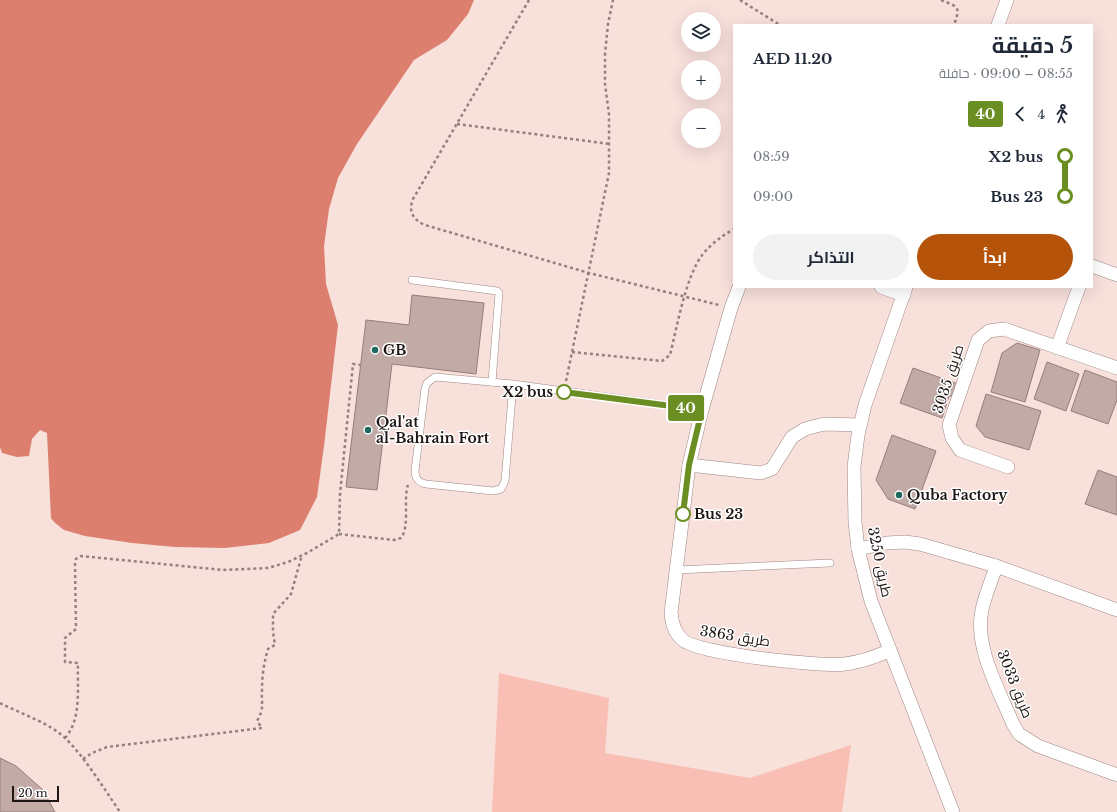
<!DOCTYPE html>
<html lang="ar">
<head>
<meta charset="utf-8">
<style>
	body { margin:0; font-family:"Libre Baskerville",Cairo,serif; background:#f2f2f3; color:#1f2937; direction:rtl; height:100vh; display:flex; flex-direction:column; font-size:15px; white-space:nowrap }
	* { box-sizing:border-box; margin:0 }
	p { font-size:13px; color:#747a83 }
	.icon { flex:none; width:22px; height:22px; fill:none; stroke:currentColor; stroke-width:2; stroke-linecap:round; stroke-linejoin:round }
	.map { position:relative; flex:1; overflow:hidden; direction:ltr }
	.sheet { position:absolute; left:733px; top:24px; width:360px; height:264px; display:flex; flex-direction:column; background:#fff; border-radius:0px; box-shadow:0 4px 16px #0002; direction:rtl }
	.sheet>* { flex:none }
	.badge { padding:0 8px; border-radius:3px; font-size:14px; line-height:26px }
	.controls { position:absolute; left:681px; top:12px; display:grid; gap:8px }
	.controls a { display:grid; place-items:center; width:40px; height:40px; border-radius:50%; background:#fff; box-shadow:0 4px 16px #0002; font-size:20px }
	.scale { position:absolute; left:12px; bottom:10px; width:47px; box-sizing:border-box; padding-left:4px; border:2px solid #1e1614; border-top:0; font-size:11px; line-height:14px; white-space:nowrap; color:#1e1614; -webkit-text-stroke:3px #fff; paint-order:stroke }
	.map>.badge { position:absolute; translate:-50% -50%; box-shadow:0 0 0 2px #fff }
	.legs { display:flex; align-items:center; gap:6px; height:44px; padding:0 20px; font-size:13px }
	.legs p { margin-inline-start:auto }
	.headline { display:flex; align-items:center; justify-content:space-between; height:68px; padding:0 20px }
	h1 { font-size:22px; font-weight:700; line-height:30px }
	.cta { display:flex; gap:8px; margin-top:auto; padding:8px 20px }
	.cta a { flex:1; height:46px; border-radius:24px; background:#b45309; color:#fff; font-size:16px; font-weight:700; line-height:46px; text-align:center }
	.cta a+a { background:#f2f2f3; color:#1f2937 }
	ul { padding:0 20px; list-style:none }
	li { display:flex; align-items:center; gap:14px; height:40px; font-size:15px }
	li i { display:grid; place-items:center; width:6px; height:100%; margin:0 5px; background:currentColor }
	li i::after { content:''; width:10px; height:10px; margin:-5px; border:3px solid; border-radius:50%; background:#fff }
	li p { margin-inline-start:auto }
	li:first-child i { background:linear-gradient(#0000 50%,currentColor 0) }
	li:last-child i { background:linear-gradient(currentColor 50%,#0000 0) }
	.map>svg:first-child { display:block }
	.green { fill:#fabfb4 }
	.water { fill:#dc7f6e }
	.building { fill:#c2aba6; stroke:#947f7a }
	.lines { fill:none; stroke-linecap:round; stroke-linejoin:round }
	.lane-casing { stroke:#9d8783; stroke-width:8 }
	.street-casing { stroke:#9d8783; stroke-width:14 }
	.path { stroke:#92827e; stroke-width:2.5; stroke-dasharray:3 3; stroke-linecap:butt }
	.lane { stroke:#fff; stroke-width:7 }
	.street { stroke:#fff; stroke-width:13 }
	.line-1-casing { stroke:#fff; stroke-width:9 }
	.line-1 { stroke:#6b8e23; stroke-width:6 }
	.poi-dot { fill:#20685d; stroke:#fff; stroke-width:1.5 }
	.stop-1-dot { fill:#fff; stroke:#6b8e23; stroke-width:2 }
	.labels { text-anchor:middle; stroke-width:3; stroke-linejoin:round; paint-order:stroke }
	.poi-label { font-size:14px; font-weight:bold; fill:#1e1614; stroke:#fff; text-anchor:start }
	.street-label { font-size:14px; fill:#1e1614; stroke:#fff }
	.stop-label { font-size:14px; font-weight:bold; fill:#1e1614; stroke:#fff; text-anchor:end }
</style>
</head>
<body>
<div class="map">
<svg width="1117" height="812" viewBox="0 0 1117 812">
	<rect width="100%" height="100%" fill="#f8e0db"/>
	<path class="green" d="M499,673L609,698L605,753L750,778L851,745L842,812H492Z"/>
	<path class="water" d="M0,0H474L468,14L447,40L414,60L357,144L338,178L329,209L324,246L326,284L338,325L324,446L317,497L300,530L269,543L225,548L175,547L132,543L85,536L64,530L54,522L51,518L47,433L40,430L32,439L29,456L17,457L2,453L0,447Z"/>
	<g class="building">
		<path d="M412,295L484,303L476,374L392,364L377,490L346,487L366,320L409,325Z"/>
		<path d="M1017,343L1040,350L1025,402L991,392L1002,353Z"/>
		<path d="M1047,362L1079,374L1066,411L1034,399Z"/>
		<path d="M913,368L958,384L954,396H949L942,418L900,403Z"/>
		<path d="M1085,370L1117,382V400L1108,424L1071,411Z"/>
		<path d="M986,394L1041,411L1029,450L985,437L976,426Z"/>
		<path d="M892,435L936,451L915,509L888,499L876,480Z"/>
		<path d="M1098,470L1117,477V515L1085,504Z"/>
		<path d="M0,758L16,766L43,790L55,812H0Z"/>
	</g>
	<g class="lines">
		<defs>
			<g id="lane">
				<path d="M412,280L497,291L499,293L492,382"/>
				<path d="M513,384L505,481L501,489L493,491L426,484C419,483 415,478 415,471L425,388L427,383L435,377L513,384L702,410"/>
				<path d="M677,570L830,563"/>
			</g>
			<g id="street">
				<path d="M998,25L1007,0"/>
				<path d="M1092,266L1117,275"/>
				<path d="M739,287L731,308L702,410L689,465L671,613C672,623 674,633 683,640C698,654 822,667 845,664C861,662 875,657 889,651"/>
				<path d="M881,287L904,295"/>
				<path d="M906,287L865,405L858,435L854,467L855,522L858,549L871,601L953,812"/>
				<path d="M1057,348L1079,287"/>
				<path d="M689,465L761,473L772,469L792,437L805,429L824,424L860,425"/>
				<path d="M1008,467L960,450L952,438L949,425L978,340L989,331L1004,329L1117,368"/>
				<path d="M858,549L887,543L905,542L920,544L996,566L1117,610"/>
				<path d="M996,566C992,580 985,595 982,610C974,647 999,690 1013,724L1019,734L1038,746L1117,775"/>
			</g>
		</defs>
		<use href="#lane" class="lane-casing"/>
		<use href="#street" class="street-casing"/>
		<g class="path">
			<path d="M529,0L413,199C408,211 413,220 425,225L589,273L719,305"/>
			<path d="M740,0L780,25"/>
			<path d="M941,0C958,7 961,6 954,25"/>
			<path d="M457,124L610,144"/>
			<path d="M572,352L662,361L670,355C677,327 686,275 703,254C712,243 722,236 734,229"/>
			<path d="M566,381L609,173V114L605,84V54L608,24L613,0"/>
			<path d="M339,534L394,540L401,538C410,527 403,499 408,485"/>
			<path d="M0,703C21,714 48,722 65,738C84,756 105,790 120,812"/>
			<path d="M65,738C82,719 77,687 78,663L65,662V638L76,629L75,564L76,559L81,556L223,570L268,568L288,562L307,553L339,534L340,494L353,364L360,365"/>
			<path d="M83,759L92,753L107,747L262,728L257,721C265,707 261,705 262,690C262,676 264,662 268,649L275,645L273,632V614L291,594L302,555"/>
		</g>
		<use href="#lane" class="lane"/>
		<use href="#street" class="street"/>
	</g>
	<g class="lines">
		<defs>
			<path id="line-1" d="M564,392L702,410L689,465L683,514"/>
		</defs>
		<use href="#line-1" class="line-1-casing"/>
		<use href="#line-1" class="line-1"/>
	</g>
	<g class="poi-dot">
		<circle cx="375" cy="350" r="4"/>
		<circle cx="368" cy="430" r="4"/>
		<circle cx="899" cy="495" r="4"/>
	</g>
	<g class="stop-1-dot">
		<circle cx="564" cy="392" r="7"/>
		<circle cx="683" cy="514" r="7"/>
	</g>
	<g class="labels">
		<g class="poi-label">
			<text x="383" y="355">GB</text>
			<text x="376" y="427">Qal'at<tspan x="376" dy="16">al-Bahrain Fort</tspan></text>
			<text x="907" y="500">Quba Factory</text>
		</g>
		<g class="street-label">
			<text transform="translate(948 379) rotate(-72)" y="5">طريق 3035</text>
			<text transform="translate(880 562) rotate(78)" y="5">طريق 3250</text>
			<text transform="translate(735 636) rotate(9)" y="5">طريق 3863</text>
			<text transform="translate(1015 684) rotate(68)" y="5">طريق 3033</text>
		</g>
		<g class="stop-label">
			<text x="553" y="397">X2 bus</text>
			<text x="694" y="519" text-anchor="start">Bus 23</text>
		</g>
	</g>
</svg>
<div class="controls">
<a><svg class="icon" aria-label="layers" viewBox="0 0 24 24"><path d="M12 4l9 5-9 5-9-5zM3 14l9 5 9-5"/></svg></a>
<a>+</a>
<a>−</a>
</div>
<div class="scale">20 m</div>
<b class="badge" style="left:686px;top:408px;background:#6b8e23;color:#fff">40</b>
<section class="sheet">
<div class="headline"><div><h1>5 دقيقة</h1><p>08:55 – 09:00 · حافلة</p></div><b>AED 11.20</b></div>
<div class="legs"><svg class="icon" aria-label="walk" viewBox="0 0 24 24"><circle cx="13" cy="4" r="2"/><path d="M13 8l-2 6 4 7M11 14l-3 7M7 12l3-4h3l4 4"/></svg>4<svg class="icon" aria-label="back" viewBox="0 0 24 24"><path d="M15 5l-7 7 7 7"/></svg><b class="badge" style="background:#6b8e23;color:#fff">40</b></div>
<ul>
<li><i style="color:#6b8e23"></i><b>X2 bus</b><p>08:59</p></li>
<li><i style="color:#6b8e23"></i><b>Bus 23</b><p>09:00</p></li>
</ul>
<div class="cta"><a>ابدأ</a><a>التذاكر</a></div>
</section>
</div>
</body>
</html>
